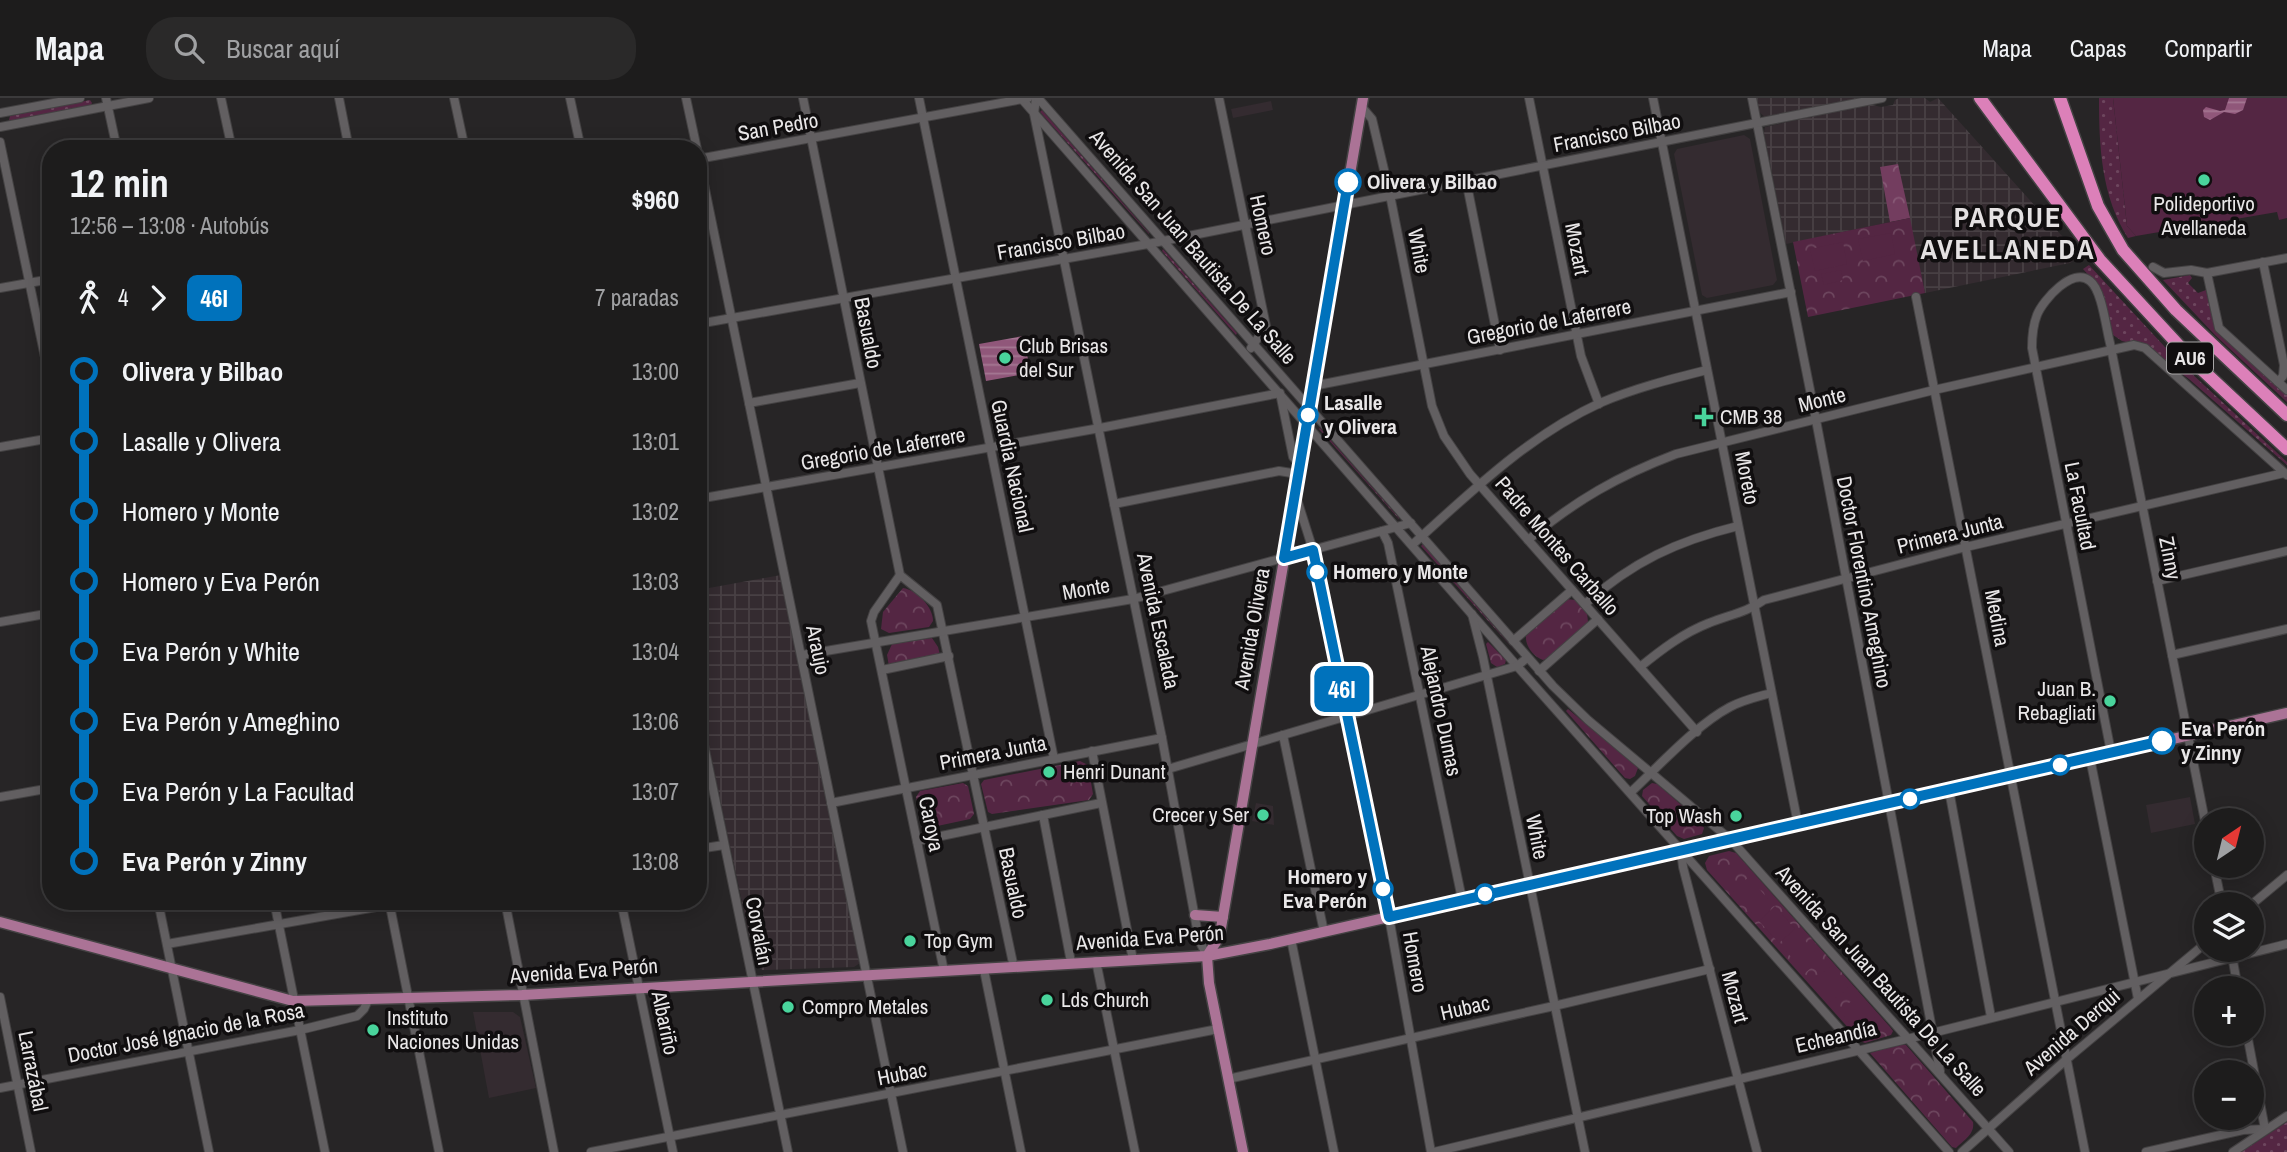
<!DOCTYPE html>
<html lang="es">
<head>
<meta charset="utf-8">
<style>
	body { margin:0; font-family:"Archivo Narrow",sans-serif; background:#2a2929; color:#f1f3f6; height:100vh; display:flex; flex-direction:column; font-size:26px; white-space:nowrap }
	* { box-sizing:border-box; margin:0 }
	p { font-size:23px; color:#a0a1a3 }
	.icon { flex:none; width:38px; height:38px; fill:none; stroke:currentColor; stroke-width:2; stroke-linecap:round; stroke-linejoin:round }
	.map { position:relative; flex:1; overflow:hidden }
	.details { position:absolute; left:42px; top:42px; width:665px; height:770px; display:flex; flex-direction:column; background:#1d1c1c; border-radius:28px; box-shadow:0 4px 18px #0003,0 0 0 2px #3b3a3b }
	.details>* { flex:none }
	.badge { padding:0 14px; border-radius:10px; font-size:24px; line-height:46px }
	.needle { width:46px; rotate:35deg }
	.buttons { position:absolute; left:2194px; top:710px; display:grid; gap:14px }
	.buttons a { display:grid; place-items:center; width:70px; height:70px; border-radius:50%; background:#1d1c1c; box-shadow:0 4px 18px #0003,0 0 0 2px #3b3a3b; font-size:35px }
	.map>.badge { position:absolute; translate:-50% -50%; box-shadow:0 0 0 4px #fff }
	.legs { display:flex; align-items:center; gap:10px; height:77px; padding:0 28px; font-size:23px }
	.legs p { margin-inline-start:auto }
	.summary { display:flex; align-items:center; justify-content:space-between; height:119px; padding:0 28px }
	h1 { font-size:38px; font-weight:700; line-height:52px }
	ul { padding:0 28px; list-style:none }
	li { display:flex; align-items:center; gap:24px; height:70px; font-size:26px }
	li i { display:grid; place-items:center; width:10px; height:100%; margin:0 9px; background:currentColor }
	li i::after { content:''; width:18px; height:18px; margin:-9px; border:5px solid; border-radius:50%; background:#1d1c1c }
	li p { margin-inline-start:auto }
	li:first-child i { background:linear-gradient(#0000 50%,currentColor 0) }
	li:last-child i { background:linear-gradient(currentColor 50%,#0000 0) }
	header { display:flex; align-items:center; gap:42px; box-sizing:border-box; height:98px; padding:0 35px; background:#1d1c1c; border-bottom:2px solid #3b3a3b }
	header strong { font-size:33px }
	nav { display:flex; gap:38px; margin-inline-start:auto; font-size:24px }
	.search { width:490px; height:63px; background:#2a2929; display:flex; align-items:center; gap:18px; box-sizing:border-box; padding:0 24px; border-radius:28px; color:#a0a1a3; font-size:26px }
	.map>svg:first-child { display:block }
	.built { fill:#342b30 }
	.industrial { fill:url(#industrial-grid) }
	.grass { fill:url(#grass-dots) }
	.forest { fill:url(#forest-crowns) }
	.park { fill:url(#park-crowns) }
	.pitch { fill:#542643 }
	.water { fill:url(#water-rules) }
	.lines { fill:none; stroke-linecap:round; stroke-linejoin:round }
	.minor-casing { stroke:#444243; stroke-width:10 }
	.major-casing { stroke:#444243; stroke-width:13 }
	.highway-casing { stroke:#444243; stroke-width:15 }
	.minor { stroke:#625f61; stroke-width:8 }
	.major { stroke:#ab7396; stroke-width:10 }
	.highway { stroke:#dc80b9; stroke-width:12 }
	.line-1-casing { stroke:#fff; stroke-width:16 }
	.line-1 { stroke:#0072bc; stroke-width:10 }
	.poi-dot { fill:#49d49c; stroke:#100e0f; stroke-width:2.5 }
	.stop-1-dot { fill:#fff; stroke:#0072bc; stroke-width:3.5 }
	.labels { text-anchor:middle; stroke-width:7; stroke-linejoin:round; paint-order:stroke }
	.shield { fill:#100e0f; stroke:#a8a6a7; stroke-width:2 }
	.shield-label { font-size:19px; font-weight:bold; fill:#e9e7e8 }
	.street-label { font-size:21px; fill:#e9e7e8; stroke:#100e0f }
	.stop-label { font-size:21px; font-weight:bold; fill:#e9e7e8; stroke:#100e0f; text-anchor:start }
	.poi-label { font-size:21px; fill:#e9e7e8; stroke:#100e0f; text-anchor:start }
	.district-label { font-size:28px; font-weight:bold; letter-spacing:2px; fill:#e4e1e2; stroke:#100e0f }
</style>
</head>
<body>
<header>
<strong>Mapa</strong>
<div class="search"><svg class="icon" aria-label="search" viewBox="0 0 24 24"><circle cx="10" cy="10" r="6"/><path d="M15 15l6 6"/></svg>Buscar aquí</div>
<nav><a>Mapa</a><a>Capas</a><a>Compartir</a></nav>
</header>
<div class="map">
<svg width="2287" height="1054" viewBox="0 0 2287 1054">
	<defs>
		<pattern id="industrial-grid" width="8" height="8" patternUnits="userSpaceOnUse" patternTransform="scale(1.75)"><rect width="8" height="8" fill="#342b30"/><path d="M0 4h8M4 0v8" fill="none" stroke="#484044"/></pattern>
		<pattern id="grass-dots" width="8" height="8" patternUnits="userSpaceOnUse" patternTransform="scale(1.75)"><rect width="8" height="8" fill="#542643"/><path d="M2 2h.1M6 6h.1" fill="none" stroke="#6d465e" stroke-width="1.8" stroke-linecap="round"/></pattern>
		<pattern id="forest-crowns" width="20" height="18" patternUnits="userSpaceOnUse" patternTransform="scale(1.75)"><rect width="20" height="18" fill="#733d5f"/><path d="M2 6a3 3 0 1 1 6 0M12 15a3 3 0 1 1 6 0" fill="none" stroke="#875976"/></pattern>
		<pattern id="park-crowns" width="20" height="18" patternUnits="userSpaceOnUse" patternTransform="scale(1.75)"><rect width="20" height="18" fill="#542643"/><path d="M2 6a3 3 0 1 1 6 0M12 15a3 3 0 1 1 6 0" fill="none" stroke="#6d465e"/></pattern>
		<pattern id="water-rules" width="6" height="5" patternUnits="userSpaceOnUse" patternTransform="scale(1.75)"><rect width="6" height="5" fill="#90577a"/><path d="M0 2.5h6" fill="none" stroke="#a57793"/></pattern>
	</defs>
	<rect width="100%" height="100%" fill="#272526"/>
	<g class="built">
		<path d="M1271,3L1273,12L1233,20L1231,11Z"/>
		<path d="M1744,37L1750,41L1777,182L1773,187L1707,200L1702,197L1674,56L1677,51Z"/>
		<path d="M2190,699L2195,726L2151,735L2146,707Z"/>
		<path d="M1256,705L1273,708L1274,727L1252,723Z"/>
		<path d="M473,914H513L520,919L536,990L489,1000Z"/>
	</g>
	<g class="industrial">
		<path d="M1757,0H1862L1765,19L1759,14Z"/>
		<path d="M1899,0H1925L1930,4L1938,0L2080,158L2070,165L1925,195L1909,120L1786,146L1764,35L1765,29L1868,6L1881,9L1893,7L1895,2Z"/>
		<path d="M781,477L861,861L860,865L854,869L766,872H762L755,865L698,598V492Z"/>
	</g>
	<g class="grass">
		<path d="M2099,0H2113L2127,128L2136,138L2128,140C2101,98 2099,47 2099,0Z"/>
		<path d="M90,2L92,5L90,9L11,23L9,22L10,18Z"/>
		<path d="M1042,12L1149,135V136L1040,14Z"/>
		<path d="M1163,151L1237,235L1236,237L1162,153Z"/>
		<path d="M2089,167L2177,262L2287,364V367L2189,281L2145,249L2122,243L2113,237L2107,230L2095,184L2083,171Z"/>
		<path d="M2190,177L2192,180L2188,185L2198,195L2206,192L2216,232L2287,296V304L2215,237L2163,182Z"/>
		<path d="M1320,330L1399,420V421L1319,331Z"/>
		<path d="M1423,446L1517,555L1421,448Z"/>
		<path d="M2287,1024V1054H2241L2247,1050Z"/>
	</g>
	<path class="forest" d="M1898,66L1910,120L1890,124L1880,69Z"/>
	<g class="park">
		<path d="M1910,120L1925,195L1808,219L1793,144Z"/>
		<path d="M903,490C917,492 933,509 933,523L929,529L889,535L881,531L883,514Z"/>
		<path d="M1567,501L1575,502L1587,515L1588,524L1548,560L1543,562C1534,559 1525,548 1526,538Z"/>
		<path d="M932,540L938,549L940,557L889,568L887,557L892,546Z"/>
		<path d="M1488,544L1506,562L1505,566L1497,569L1491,565L1486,546Z"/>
		<path d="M1568,611L1638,670L1635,678L1630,681L1625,680L1566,613Z"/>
		<path d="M1080,663L1088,667L1093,696L1089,702L992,716L988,714L981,686L984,682Z"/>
		<path d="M963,685L968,688L974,716L970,721L928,730L923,727L916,699L920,693Z"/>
		<path d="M1652,685L1657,686L1701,724L1704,730L1702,736L1684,741L1677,738L1642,698L1643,692Z"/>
		<path d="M1729,753L1736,755L1890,929L1893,933L1891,937L1865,945L1860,943L1707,772L1705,765L1709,758Z"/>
		<path d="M1901,946L1906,947L1973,1024C1975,1036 1964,1042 1956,1050L1952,1049L1870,955Z"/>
	</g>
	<g class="pitch">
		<path d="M2113,0H2287V120L2279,122L2277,114L2136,138L2127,128Z"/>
		<path d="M1891,135L1895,156L1863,163L1858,141Z"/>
		<path d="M1843,144L1847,166L1815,173L1810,151Z"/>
		<path d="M1841,172L1843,182L1824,187L1821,176Z"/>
		<path d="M1749,779L1768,801L1752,815L1733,793Z"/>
		<path d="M1775,808L1795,831L1779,845L1759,823Z"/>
		<path d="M1802,839L1821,861L1805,875L1786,853Z"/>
		<path d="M1829,869L1848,890L1831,904L1812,883Z"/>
		<path d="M1856,899L1875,920L1858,935L1840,913Z"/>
	</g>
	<g class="water">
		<path d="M2229,0H2247L2243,12L2235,16L2224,14L2210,22L2204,19L2203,12L2206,9L2220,13L2225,12Z"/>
		<path d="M1023,238L1031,275L986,283L979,246Z"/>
	</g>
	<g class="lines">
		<defs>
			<g id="minor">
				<path d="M106,0L117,51"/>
				<path d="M221,0L232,51"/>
				<path d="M339,0L349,51"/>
				<path d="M454,0L465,51"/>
				<path d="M570,0L581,51"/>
				<path d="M686,0L697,51"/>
				<path d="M803,0L900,477L937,507L1014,870"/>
				<path d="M919,0L1054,661"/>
				<path d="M1021,0L1517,568L1949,1054"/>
				<path d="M1036,0L1034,16L1162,640L1199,842L1207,858"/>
				<path d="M1038,0L1553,588L1588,622L1731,742L2009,1054"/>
				<path d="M1219,0L1266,228L1251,250"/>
				<path d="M1529,0L1581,258L1599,306"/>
				<path d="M1653,0L1798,726"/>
				<path d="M1752,0L1816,322L1940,973"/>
				<path d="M1361,8L1372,21L1390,97L1432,308L1444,338L1470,376L1697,634"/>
				<path d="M0,15L80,0"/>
				<path d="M0,29L149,0"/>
				<path d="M0,44L51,288"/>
				<path d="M698,57L903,1054"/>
				<path d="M698,61L1028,0"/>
				<path d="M1466,82L1500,252"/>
				<path d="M2263,164L2284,267L2283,278L2278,284"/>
				<path d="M2153,169L2164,175L2191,172L2207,175L2287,160"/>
				<path d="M2207,175L2219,230L2287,292"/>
				<path d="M0,190L51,181"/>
				<path d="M1916,199L2085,1054"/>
				<path d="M698,226L1148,146L1882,0"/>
				<path d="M1313,288L1791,194"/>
				<path d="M749,305L860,285"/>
				<path d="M0,349L51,340"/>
				<path d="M1295,395L1313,452L1347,617L1389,819L1431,1054"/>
				<path d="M698,401L1100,330L1280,295L1293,359L1300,366"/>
				<path d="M1114,406L1279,373L1298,376"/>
				<path d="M1382,433L1388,445L1462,801"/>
				<path d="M1528,442C1576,402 1618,378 1676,356L1934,292L2134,247L2145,250L2287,377"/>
				<path d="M1413,446C1471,394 1528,338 1600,305C1635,290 1671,281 1707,272"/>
				<path d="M900,477L874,514L871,523L944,873"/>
				<path d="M2157,483L2287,453"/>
				<path d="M1585,506C1632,464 1677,443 1738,428"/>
				<path d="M1472,516L1483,559L1585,1054"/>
				<path d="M0,524L51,515"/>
				<path d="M1513,543L1572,492"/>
				<path d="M802,557L1133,501L1411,425"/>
				<path d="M2172,557L2287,531"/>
				<path d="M1640,569C1661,552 1683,535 1709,525C1728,517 1746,515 1764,502L1966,449L2284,375"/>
				<path d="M882,572L949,558"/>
				<path d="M1539,573L1598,521"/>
				<path d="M698,618L788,1054"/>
				<path d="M1283,637L1324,834"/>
				<path d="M1092,653L1133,862"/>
				<path d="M2111,654L2032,250C2032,239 2033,227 2037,217C2043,202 2073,168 2090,183C2102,192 2106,230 2110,245L2207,733"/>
				<path d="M2090,660L2138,901"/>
				<path d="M1168,671L1517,568L1527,560"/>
				<path d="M1949,692L1991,919"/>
				<path d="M1631,694C1660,667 1696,627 1730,609C1743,602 1757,599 1771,595"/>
				<path d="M0,699L51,690"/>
				<path d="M831,705L1162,640"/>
				<path d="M1043,717L1071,864"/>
				<path d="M917,743L1101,705"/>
				<path d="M698,751L724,747"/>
				<path d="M1681,753L1683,769L1757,1054"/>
				<path d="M2214,768L2222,807"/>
				<path d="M158,803L209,1054"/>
				<path d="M274,803L325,1054"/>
				<path d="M389,803L439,1054"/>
				<path d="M505,803L554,1054"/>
				<path d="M621,803L673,1054"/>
				<path d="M2251,807L2287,777"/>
				<path d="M1291,841L1334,1054"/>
				<path d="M167,846L410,803"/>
				<path d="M2231,852L2238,891"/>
				<path d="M1096,863L1135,1054"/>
				<path d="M984,872L1021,1054"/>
				<path d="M0,899L31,1054"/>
				<path d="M1228,981L1554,908L1710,871"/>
				<path d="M0,990L300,932L357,918L364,911L369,900"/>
				<path d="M591,1054L1218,931"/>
				<path d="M1434,1054L1932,935L2287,846"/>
				<path d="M1962,1054L2067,961L2207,844"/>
				<path d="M2146,1054L2243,1032L2265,1031L2247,936"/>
				<path d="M2233,1054L2287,1018"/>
			</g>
			<g id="major">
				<path d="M1195,817L1223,819"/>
				<path d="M0,824L293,903L522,897L1207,858L1270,846L2287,615"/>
				<path d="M1207,858L1218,841L1221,830L1363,0"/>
				<path d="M1207,858L1209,885L1243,1054"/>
			</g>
			<g id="highway">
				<path d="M1980,0L2100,162L2196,266L2287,351"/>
				<path d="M2060,0L2098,108L2123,152L2176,212L2287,317"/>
			</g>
		</defs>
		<use href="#minor" class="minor-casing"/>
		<use href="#major" class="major-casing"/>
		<use href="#highway" class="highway-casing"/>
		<use href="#minor" class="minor"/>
		<use href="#major" class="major"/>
		<use href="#highway" class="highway"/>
	</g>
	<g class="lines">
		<defs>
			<path id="line-1" d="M1348,84L1284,460L1313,452L1389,819L2162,643"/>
		</defs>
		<use href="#line-1" class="line-1-casing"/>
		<use href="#line-1" class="line-1"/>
	</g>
	<g class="poi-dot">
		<circle cx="2204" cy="82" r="7"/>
		<circle cx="1005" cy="260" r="7"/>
		<path d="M1700.5 308.5h7v7h7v7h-7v7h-7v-7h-7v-7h7z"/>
		<circle cx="2110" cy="603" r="7"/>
		<circle cx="1049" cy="674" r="7"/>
		<circle cx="1263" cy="717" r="7"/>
		<circle cx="1736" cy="718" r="7"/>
		<circle cx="910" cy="843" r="7"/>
		<circle cx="1047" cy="902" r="7"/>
		<circle cx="788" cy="909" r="7"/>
		<circle cx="373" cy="932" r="7"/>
	</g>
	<g class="stop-1-dot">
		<circle cx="1348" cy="84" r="12"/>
		<circle cx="1308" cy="317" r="9"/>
		<circle cx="1317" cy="474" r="9"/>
		<circle cx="2162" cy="643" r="12"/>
		<circle cx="2060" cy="667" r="9"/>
		<circle cx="1910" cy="701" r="9"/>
		<circle cx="1383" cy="791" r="9"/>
		<circle cx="1485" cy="796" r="9"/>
	</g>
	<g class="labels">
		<rect class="shield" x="2167" y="244.5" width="46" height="31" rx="5"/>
		<g class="shield-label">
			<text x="2190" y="267">AU6</text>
		</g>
		<g class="street-label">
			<text transform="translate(778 29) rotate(-10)" y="7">San Pedro</text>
			<text transform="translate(1617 35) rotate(-11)" y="7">Francisco Bilbao</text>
			<text transform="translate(1263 127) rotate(78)" y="7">Homero</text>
			<text transform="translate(1061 144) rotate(-10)" y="7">Francisco Bilbao</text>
			<text transform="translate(1193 149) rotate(49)" y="7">Avenida San Juan Bautista De La Salle</text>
			<text transform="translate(1577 151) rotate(79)" y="7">Mozart</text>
			<text transform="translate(1419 153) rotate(79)" y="7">White</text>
			<text transform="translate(1549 224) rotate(-11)" y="7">Gregorio de Laferrere</text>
			<text transform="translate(868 235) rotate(79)" y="7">Basualdo</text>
			<text transform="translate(1822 302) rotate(-14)" y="7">Monte</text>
			<text transform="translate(883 351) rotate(-10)" y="7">Gregorio de Laferrere</text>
			<text transform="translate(1012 368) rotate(78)" y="7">Guardia Nacional</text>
			<text transform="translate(1747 380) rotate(79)" y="7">Moreto</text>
			<text transform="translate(2080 408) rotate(79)" y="7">La Facultad</text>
			<text transform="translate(1950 436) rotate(-14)" y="7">Primera Junta</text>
			<text transform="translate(1557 448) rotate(49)" y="7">Padre Montes Carballo</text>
			<text transform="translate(2170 460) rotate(79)" y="7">Zinny</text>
			<text transform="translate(1864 484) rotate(79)" y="7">Doctor Florentino Ameghino</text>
			<text transform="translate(1086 491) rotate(-10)" y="7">Monte</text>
			<text transform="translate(1997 520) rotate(79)" y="7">Medina</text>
			<text transform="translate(1158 523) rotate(78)" y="7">Avenida Escalada</text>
			<text transform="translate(1252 531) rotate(-80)" y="7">Avenida Olivera</text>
			<text transform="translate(818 552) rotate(78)" y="7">Araujo</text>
			<text transform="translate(1441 613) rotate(78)" y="7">Alejandro Dumas</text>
			<text transform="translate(993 655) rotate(-11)" y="7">Primera Junta</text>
			<text transform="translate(931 726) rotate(78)" y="7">Caroya</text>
			<text transform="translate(1537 739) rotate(79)" y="7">White</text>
			<text transform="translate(1013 785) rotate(78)" y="7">Basualdo</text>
			<text transform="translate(759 833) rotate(79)" y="7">Corvalán</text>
			<text transform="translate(1150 840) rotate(-4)" y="7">Avenida Eva Perón</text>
			<text transform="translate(1415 864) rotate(80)" y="7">Homero</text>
			<text transform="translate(584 873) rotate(-4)" y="7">Avenida Eva Perón</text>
			<text transform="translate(1881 883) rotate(48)" y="7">Avenida San Juan Bautista De La Salle</text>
			<text transform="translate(1735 899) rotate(75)" y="7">Mozart</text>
			<text transform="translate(1465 910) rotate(-13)" y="7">Hubac</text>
			<text transform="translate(665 925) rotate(78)" y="7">Albariño</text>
			<text transform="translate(2072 934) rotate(-41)" y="7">Avenida Derqui</text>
			<text transform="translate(186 935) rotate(-11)" y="7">Doctor José Ignacio de la Rosa</text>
			<text transform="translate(1836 939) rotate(-13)" y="7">Echeandía</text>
			<text transform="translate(33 973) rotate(79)" y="7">Larrazábal</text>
			<text transform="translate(902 976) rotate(-11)" y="7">Hubac</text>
		</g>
		<g class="stop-label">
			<text x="1367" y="91">Olivera y Bilbao</text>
			<text x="1324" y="312">Lasalle<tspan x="1324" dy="24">y Olivera</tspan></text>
			<text x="1333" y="481">Homero y Monte</text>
			<text x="2181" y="638">Eva Perón<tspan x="2181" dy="24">y Zinny</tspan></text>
			<text x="1367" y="786" text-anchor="end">Homero y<tspan x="1367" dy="24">Eva Perón</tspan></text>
		</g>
		<g class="poi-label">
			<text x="2204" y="113" text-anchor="middle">Polideportivo<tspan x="2204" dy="24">Avellaneda</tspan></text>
			<text x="1019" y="255">Club Brisas<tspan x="1019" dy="24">del Sur</tspan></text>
			<text x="1720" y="326">CMB 38</text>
			<text x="2096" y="598" text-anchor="end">Juan B.<tspan x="2096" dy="24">Rebagliati</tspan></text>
			<text x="1063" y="681">Henri Dunant</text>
			<text x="1249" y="724" text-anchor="end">Crecer y Ser</text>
			<text x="1722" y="725" text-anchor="end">Top Wash</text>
			<text x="924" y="850">Top Gym</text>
			<text x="1061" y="909">Lds Church</text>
			<text x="802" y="916">Compro Metales</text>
			<text x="387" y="927">Instituto<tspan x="387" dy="24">Naciones Unidas</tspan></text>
		</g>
		<g class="district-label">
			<text x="2008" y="129">PARQUE<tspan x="2008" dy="32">AVELLANEDA</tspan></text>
		</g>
	</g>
</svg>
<div class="buttons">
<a><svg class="needle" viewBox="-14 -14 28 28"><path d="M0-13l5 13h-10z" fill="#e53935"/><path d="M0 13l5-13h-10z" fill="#a0a1a3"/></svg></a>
<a><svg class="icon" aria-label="layers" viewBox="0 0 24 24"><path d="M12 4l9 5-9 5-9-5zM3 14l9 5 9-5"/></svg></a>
<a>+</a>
<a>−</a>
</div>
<b class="badge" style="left:1342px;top:591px;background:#0072bc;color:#fff">46I</b>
<section class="details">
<div class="summary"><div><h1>12 min</h1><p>12:56 – 13:08 · Autobús</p></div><b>$960</b></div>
<div class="legs"><svg class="icon" aria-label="walk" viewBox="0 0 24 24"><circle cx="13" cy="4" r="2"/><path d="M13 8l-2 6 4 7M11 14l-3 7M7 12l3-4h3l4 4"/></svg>4<svg class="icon" aria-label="forward" viewBox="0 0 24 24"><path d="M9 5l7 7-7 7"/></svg><b class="badge" style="background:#0072bc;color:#fff">46I</b><p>7 paradas</p></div>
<ul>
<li><i style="color:#0072bc"></i><b>Olivera y Bilbao</b><p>13:00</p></li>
<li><i style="color:#0072bc"></i><span>Lasalle y Olivera</span><p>13:01</p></li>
<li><i style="color:#0072bc"></i><span>Homero y Monte</span><p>13:02</p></li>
<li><i style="color:#0072bc"></i><span>Homero y Eva Perón</span><p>13:03</p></li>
<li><i style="color:#0072bc"></i><span>Eva Perón y White</span><p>13:04</p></li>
<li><i style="color:#0072bc"></i><span>Eva Perón y Ameghino</span><p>13:06</p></li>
<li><i style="color:#0072bc"></i><span>Eva Perón y La Facultad</span><p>13:07</p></li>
<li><i style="color:#0072bc"></i><b>Eva Perón y Zinny</b><p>13:08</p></li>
</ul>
</section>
</div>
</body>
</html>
